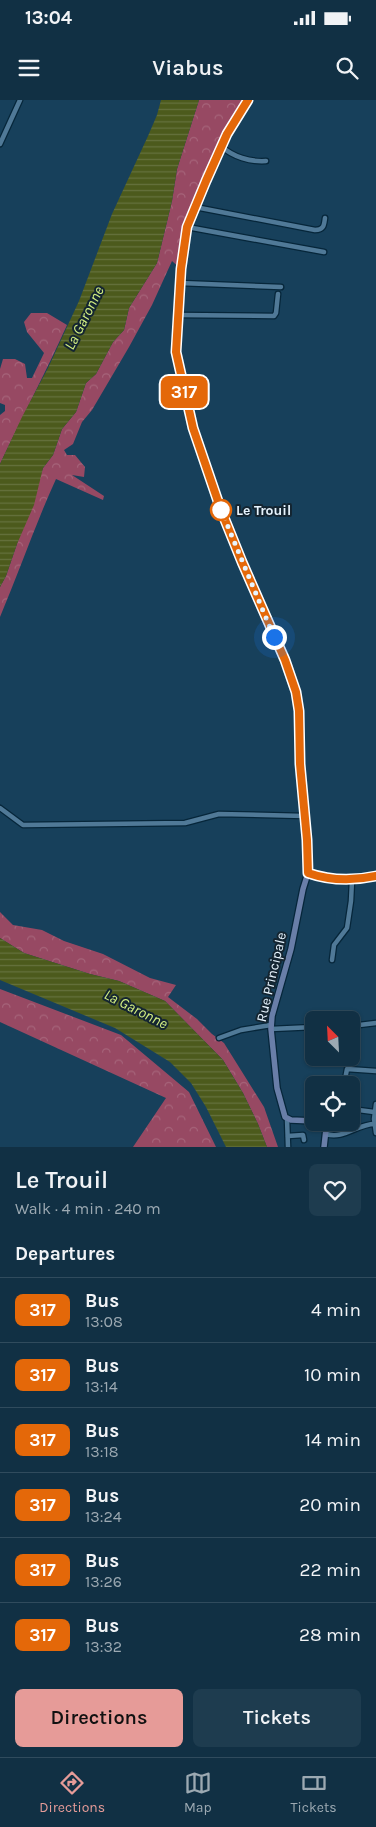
<!DOCTYPE html>
<html lang="en">
<head>
<meta charset="utf-8">
<style>
	body { margin:0; font-family:Karla,sans-serif; background:#1e3c4f; color:#f1f3f6; height:100vh; display:flex; flex-direction:column; font-size:19px; white-space:nowrap }
	* { box-sizing:border-box; margin:0 }
	p { font-size:16px; color:#9ca9b2 }
	.icon { flex:none; width:28px; height:28px; fill:none; stroke:currentColor; stroke-width:2; stroke-linecap:round; stroke-linejoin:round }
	.map { position:relative; height:1047px; overflow:hidden }
	.panel { display:flex; flex-direction:column; background:#113044; flex:1 }
	.panel>* { flex:none }
	.badge { padding:0 10px; border-radius:8px; font-size:18px; line-height:32px }
	.needle { width:32px; rotate:336deg }
	.fabs { position:absolute; left:305px; top:911px; display:grid; gap:10px }
	.fabs a { display:grid; place-items:center; width:55px; height:55px; border-radius:8px; background:#113044; box-shadow:0 1px 4px #0004,0 0 0 1px #304b5d; font-size:25px }
	.you { position:absolute; width:25px; height:25px; margin:-12px; border:4px solid #fff; border-radius:50%; background:#1a73e8; box-shadow:0 0 0 8px #1a73e833 }
	.map>.badge { position:absolute; translate:-50% -50%; box-shadow:0 0 0 2px #fff }
	h2 { padding:0 15px; font-size:19px; line-height:45px }
	.round { display:grid; place-items:center; flex:none; width:52px; height:52px; border-radius:8px; background:#1e3c4f }
	.summary { display:flex; align-items:center; justify-content:space-between; height:85px; padding:0 15px }
	h1 { font-size:24px; font-weight:600; line-height:38px }
	.button { display:flex; gap:10px; margin-top:auto; padding:10px 15px }
	.button a { flex:1; height:58px; border-radius:8px; background:#e69b98; color:#111; font-size:20px; font-weight:600; line-height:58px; text-align:center }
	.button a+a { background:#1e3c4f; color:#f1f3f6 }
	ul { padding:0; list-style:none }
	li { display:flex; align-items:center; gap:15px; height:65px; padding:0 15px; border-top:1px solid #304b5d }
	li div { flex:1 }
	li b { display:block; font-size:19px }
	li em { font-style:normal }
	li .badge { min-width:55px; font-weight:700; text-align:center }
	.status { display:flex; justify-content:space-between; align-items:center; height:35px; padding:0 25px; background:#113044; direction:ltr }
	.status svg { height:14px; fill:currentColor }
	header { display:flex; justify-content:space-between; align-items:center; height:65px; padding:0 15px; background:#113044; font-size:22px; font-weight:600 }
	.tab-bar { display:flex; justify-content:space-around; align-items:center; height:70px; border-top:1px solid #304b5d; background:#113044; font-size:14px; color:#9ca9b2 }
	.tab-bar a { display:grid; justify-items:center; gap:2px }
	.tab-bar .on { color:#e69b98 }
	.map>svg:first-child { display:block }
	.forest { fill:url(#forest-crowns) }
	.water { fill:url(#water-rules) }
	.lines { fill:none; stroke-linecap:round; stroke-linejoin:round }
	.street-casing { stroke:#06263a; stroke-width:7 }
	.secondary-casing { stroke:#06263a; stroke-width:8 }
	.street { stroke:#507997; stroke-width:4.5 }
	.secondary { stroke:#697ea8; stroke-width:5.5 }
	.line-casing { stroke:#fff; stroke-width:11 }
	.line { stroke:#e46809; stroke-width:8 }
	.walk { stroke:#e7f4fe; stroke-width:5; stroke-dasharray:0 9 }
	.stop-dot { fill:#fff; stroke:#e46809; stroke-width:2.5 }
	.labels { text-anchor:middle; stroke-width:4; stroke-linejoin:round; paint-order:stroke }
	.stop-label { font-size:14px; font-weight:bold; fill:#e7f4fe; stroke:#142531; text-anchor:start }
	.street-label { font-size:14px; fill:#e7f4fe; stroke:#142531 }
	.water-label { font-size:15px; font-style:italic; fill:#d4f082; stroke:#142531 }
</style>
</head>
<body>
<div class="status"><b>13:04</b><svg viewBox="0 0 49 12"><path d="M0 12V9h3v3zM5 12V6h3v6zM10 12V3h3v9zM15 12V0h3v12zM26 1h20v11H26zM47 4h2v5h-2z"/></svg></div>
<header><svg class="icon" aria-label="menu" viewBox="0 0 24 24"><path d="M4 6h16M4 12h16M4 18h16"/></svg>Viabus<svg class="icon" aria-label="search" viewBox="0 0 24 24"><circle cx="10" cy="10" r="6"/><path d="M15 15l6 6"/></svg></header>
<div class="map">
<svg width="376" height="1047" viewBox="0 0 376 1047">
	<defs>
		<pattern id="forest-crowns" width="20" height="18" patternUnits="userSpaceOnUse" patternTransform="scale(1.25)"><rect width="20" height="18" fill="#974963"/><path d="M2 6a3 3 0 1 1 6 0M12 15a3 3 0 1 1 6 0" fill="none" stroke="#a6647a"/></pattern>
		<pattern id="water-rules" width="6" height="5" patternUnits="userSpaceOnUse" patternTransform="scale(1.25)"><rect width="6" height="5" fill="#4c5a1c"/><path d="M0 2.5h6" fill="none" stroke="#66723e"/></pattern>
	</defs>
	<rect width="100%" height="100%" fill="#17405b"/>
	<g class="forest">
		<path d="M199,0H248L227,34L191,116L181,169L172,161L152,205L129,247L92,310L82,322L73,344L64,350L67,355H75L85,367L84,377L72,375L104,396L103,400L56,379C35,425 19,472 0,517V487L6,476L43,368L53,355L62,329L76,312L86,283L96,274L113,242L124,230L129,208L157,163L172,101L177,69Z"/>
		<path d="M31,213H47L67,225C46,272 22,317 0,364V315L5,311V305L0,303V269L3,259H15L25,264L27,278H32L44,253L27,232L24,222Z"/>
		<path d="M0,812L13,825L42,830L64,841L103,854L150,878L176,885L168,897L197,919L212,934L224,943L264,1007L278,1047H267L258,1024L243,993L223,960L165,901L119,881L90,874L24,853L0,838Z"/>
		<path d="M0,889L121,935L189,992L216,1047H133L166,998L0,922Z"/>
	</g>
	<g class="water">
		<path d="M161,0H199L177,69L172,101L157,163L129,208L124,230L113,242L96,274L86,283L76,312L62,329L53,355L43,368L34,405L17,444L6,476L0,487V364L22,317L48,268L79,201L112,114L148,36L157,15Z"/>
		<path d="M0,838L24,853L90,874L119,881L165,901L223,960L243,993L258,1024L267,1047H226L206,1007L191,983L170,962L115,928L0,880Z"/>
	</g>
	<g class="lines">
		<defs>
			<g id="street">
				<path d="M0,44L20,0"/>
				<path d="M221,46C233,57 250,62 266,61"/>
				<path d="M195,107L315,130C324,130 324,125 325,118"/>
				<path d="M187,127L324,152"/>
				<path d="M180,183L281,187"/>
				<path d="M178,215L274,216L276,213L278,194"/>
				<path d="M0,708L23,725L185,723L219,714L304,716"/>
				<path d="M308,773C331,781 352,781 376,776"/>
				<path d="M332,860L334,845L347,828L351,801L352,781"/>
				<path d="M351,926L376,923"/>
				<path d="M271,929L314,927"/>
				<path d="M219,938L241,930L271,925"/>
				<path d="M344,985L347,969L376,971"/>
				<path d="M376,1004L374,1019L376,1033"/>
				<path d="M351,1009L374,1012"/>
				<path d="M287,1019L288,1047"/>
				<path d="M326,1034C344,1040 358,1023 376,1024"/>
				<path d="M288,1036L303,1035L304,1040"/>
			</g>
			<g id="secondary">
				<path d="M248,0L227,34L206,81L187,127L181,169L176,252L193,328L230,434L285,560L296,592L299,611L300,664L307,740L308,773L303,789L291,849L272,916L271,929L277,988L285,1017L291,1020L314,1021"/>
				<path d="M323,1022L326,1029L324,1047"/>
			</g>
		</defs>
		<use href="#street" class="street-casing"/>
		<use href="#secondary" class="secondary-casing"/>
		<use href="#street" class="street"/>
		<use href="#secondary" class="secondary"/>
	</g>
	<g class="lines">
		<defs>
			<path id="line" d="M248,0L227,34L206,81L187,127L181,169L176,252L193,328L221,410L242,462L285,560L296,592L299,611L300,664L307,740L308,773C331,781 353,781 376,776"/>
		</defs>
		<use href="#line" class="line-casing"/>
		<use href="#line" class="line"/>
		<path class="walk" d="M221,410L274,537"/>
	</g>
	<circle class="stop-dot" cx="221" cy="410" r="10"/>
	<g class="labels">
		<g class="stop-label">
			<text x="236" y="415">Le Trouil</text>
		</g>
		<g class="street-label">
			<text transform="translate(271 877) rotate(-77)" y="5">Rue Principale</text>
		</g>
		<g class="water-label">
			<text transform="translate(84 218) rotate(-63)" y="5">La Garonne</text>
			<text transform="translate(136 909) rotate(27)" y="5">La Garonne</text>
		</g>
	</g>
</svg>
<div class="fabs">
<a><svg class="needle" viewBox="-14 -14 28 28"><path d="M0-13l5 13h-10z" fill="#e53935"/><path d="M0 13l5-13h-10z" fill="#9ca9b2"/></svg></a>
<a><svg class="icon" aria-label="locate" viewBox="0 0 24 24"><circle cx="12" cy="12" r="6"/><path d="M12 2v4M12 18v4M2 12h4M18 12h4"/></svg></a>
</div>
<div class="you" style="left:274px;top:537px"></div>
<b class="badge" style="left:184px;top:292px;background:#e46809;color:#fff">317</b>
</div>
<section class="panel">
<div class="summary"><div><h1>Le Trouil</h1><p>Walk · 4 min · 240 m</p></div><a class="round"><svg class="icon" aria-label="heart" viewBox="0 0 24 24"><path d="M12 20l-8-8c-3-5 5-10 8-4 3-6 11-1 8 4z"/></svg></a></div>
<h2>Departures</h2>
<ul>
<li><span class="badge" style="background:#e46809;color:#fff">317</span><div><b>Bus</b><p>13:08</p></div><em>4 min</em></li>
<li><span class="badge" style="background:#e46809;color:#fff">317</span><div><b>Bus</b><p>13:14</p></div><em>10 min</em></li>
<li><span class="badge" style="background:#e46809;color:#fff">317</span><div><b>Bus</b><p>13:18</p></div><em>14 min</em></li>
<li><span class="badge" style="background:#e46809;color:#fff">317</span><div><b>Bus</b><p>13:24</p></div><em>20 min</em></li>
<li><span class="badge" style="background:#e46809;color:#fff">317</span><div><b>Bus</b><p>13:26</p></div><em>22 min</em></li>
<li><span class="badge" style="background:#e46809;color:#fff">317</span><div><b>Bus</b><p>13:32</p></div><em>28 min</em></li>
</ul>
<div class="button"><a>Directions</a><a>Tickets</a></div>
</section>
<nav class="tab-bar">
<a class="on"><svg class="icon" aria-label="directions" viewBox="0 0 24 24"><path d="M12 3l9 9-9 9-9-9zM9 14v-3h6M13 9l2 2-2 2"/></svg>Directions</a>
<a><svg class="icon" aria-label="map" viewBox="0 0 24 24"><path d="M3 6l6-2 6 2 6-2v14l-6 2-6-2-6 2zM9 4v14M15 6v14"/></svg>Map</a>
<a><svg class="icon" aria-label="tickets" viewBox="0 0 24 24"><path d="M3 7h18v10H3zM15 7v10"/></svg>Tickets</a>
</nav>
</body>
</html>
